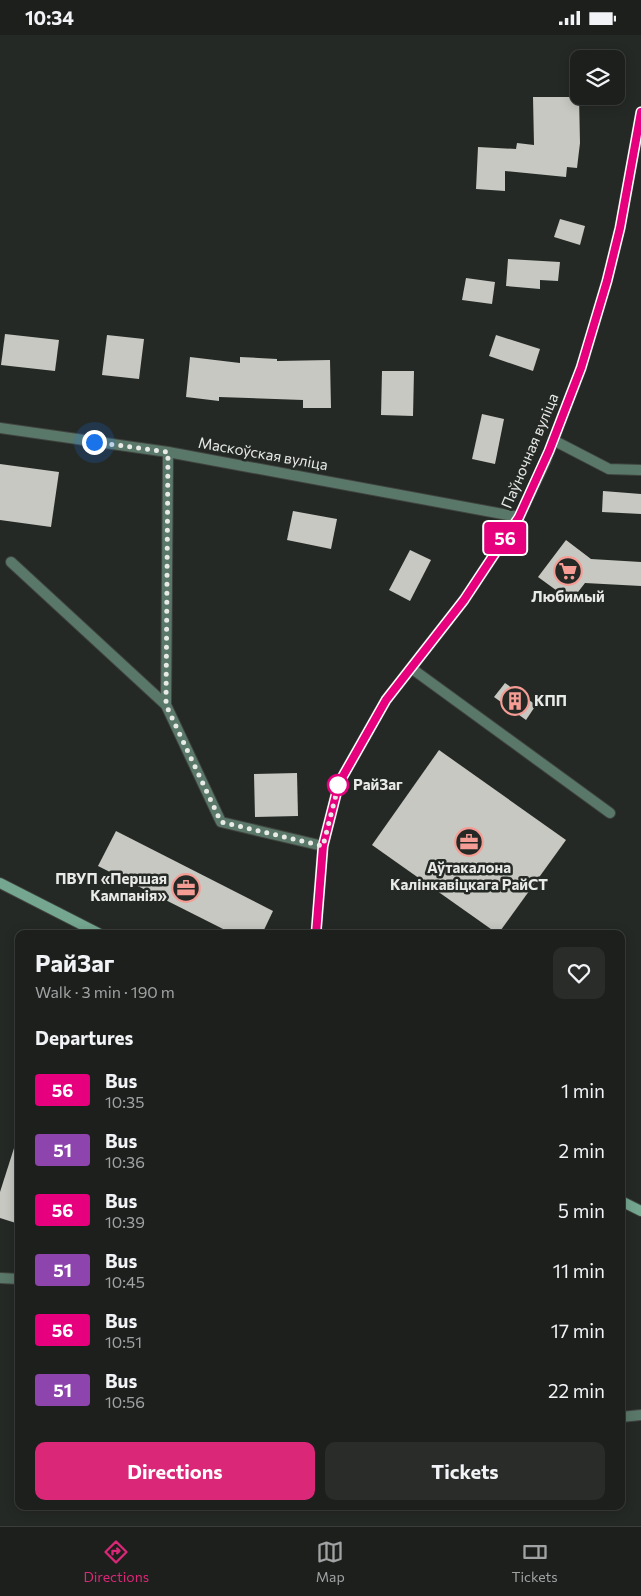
<!DOCTYPE html>
<html lang="en">
<head>
<meta charset="utf-8">
<style>
	body { margin:0; font-family:Commissioner,sans-serif; background:#292c29; color:#f1f3f6; height:100vh; display:flex; flex-direction:column; font-size:19px; white-space:nowrap }
	* { box-sizing:border-box; margin:0 }
	p { font-size:16px; color:#a0a2a3 }
	.icon { flex:none; width:28px; height:28px; fill:none; stroke:currentColor; stroke-width:2; stroke-linecap:round; stroke-linejoin:round }
	.map { position:relative; flex:1; overflow:hidden }
	.sheet { position:absolute; left:15px; top:895px; width:610px; height:580px; display:flex; flex-direction:column; background:#1c1f1c; border-radius:10px; box-shadow:0 2px 12px #0003,0 0 0 1px #3a3d3b }
	.sheet>* { flex:none }
	.badge { padding:0 10px; border-radius:4px; font-size:18px; line-height:32px }
	.tools { position:absolute; left:570px; top:15px; display:grid; gap:10px }
	.tools a { display:grid; place-items:center; width:55px; height:55px; border-radius:10px; background:#1c1f1c; box-shadow:0 2px 12px #0003,0 0 0 1px #3a3d3b; font-size:25px }
	.you { position:absolute; width:25px; height:25px; margin:-12px; border:4px solid #fff; border-radius:50%; background:#1a73e8; box-shadow:0 0 0 8px #1a73e833 }
	.map>.badge { position:absolute; translate:-50% -50%; box-shadow:0 0 0 2px #fff }
	h2 { padding:0 20px; font-size:19px; line-height:45px }
	.round { display:grid; place-items:center; flex:none; width:52px; height:52px; border-radius:10px; background:#292c29 }
	.summary { display:flex; align-items:center; justify-content:space-between; height:85px; padding:0 20px }
	h1 { font-size:24px; font-weight:700; line-height:38px }
	.primary-button { display:flex; gap:10px; margin-top:auto; padding:10px 20px }
	.primary-button a { flex:1; height:58px; border-radius:10px; background:#db2777; color:#fff; font-size:20px; font-weight:700; line-height:58px; text-align:center }
	.primary-button a+a { background:#292c29; color:#f1f3f6 }
	ul { padding:0; list-style:none }
	li { display:flex; align-items:center; gap:15px; height:60px; padding:0 20px }
	li div { flex:1 }
	li b { display:block; font-size:19px }
	li em { font-style:normal }
	li .badge { min-width:55px; font-weight:700; text-align:center }
	.status { display:flex; justify-content:space-between; align-items:center; height:35px; padding:0 25px; background:#1c1f1c; direction:ltr }
	.status svg { height:14px; fill:currentColor }
	.tabs { display:flex; justify-content:space-around; align-items:center; height:70px; border-top:1px solid #3a3d3b; background:#1c1f1c; font-size:14px; color:#a0a2a3 }
	.tabs a { display:grid; justify-items:center; gap:2px }
	.tabs .selected { color:#db2777 }
	.map>svg:first-child { display:block }
	.building { fill:#c6c8c1 }
	.lines { fill:none; stroke-linecap:round; stroke-linejoin:round }
	.service-casing { stroke:#404440; stroke-width:12 }
	.minor-casing { stroke:#404440; stroke-width:12 }
	.tertiary-casing { stroke:#404440; stroke-width:12 }
	.secondary-casing { stroke:#404440; stroke-width:12 }
	.service { stroke:#5a786a; stroke-width:10 }
	.minor { stroke:#5a786a; stroke-width:10 }
	.tertiary { stroke:#5a786a; stroke-width:10 }
	.secondary { stroke:#74a690; stroke-width:10 }
	.line-casing { stroke:#fff; stroke-width:11 }
	.line { stroke:#e6007e; stroke-width:8 }
	.walk { stroke:#e8eae7; stroke-width:5; stroke-dasharray:0 9 }
	.stop-dot { fill:#fff; stroke:#e6007e; stroke-width:2.5 }
	.labels { text-anchor:middle; stroke-width:5; stroke-linejoin:round; paint-order:stroke }
	.street-label { font-size:15px; fill:#e8eae7; stroke:#252925 }
	.poi-label { font-size:15px; font-weight:bold; fill:#e8eae7; stroke:#252925 }
	.stop-label { font-size:15px; font-weight:bold; fill:#e8eae7; stroke:#252925; text-anchor:start }
</style>
</head>
<body>
<div class="status"><b>10:34</b><svg viewBox="0 0 49 12"><path d="M0 12V9h3v3zM5 12V6h3v6zM10 12V3h3v9zM15 12V0h3v12zM26 1h20v11H26zM47 4h2v5h-2z"/></svg></div>
<div class="map">
<svg width="641" height="1491" viewBox="0 0 641 1491">
	<rect width="100%" height="100%" fill="#252925"/>
	<g class="building">
		<path d="M533,62H579L580,108L577,133L567,132L566,142L505,136V156L476,154L478,112L516,114L517,108L534,110Z"/>
		<path d="M560,184L585,191L580,210L554,202Z"/>
		<path d="M508,224L560,227L558,246L540,245V254L506,251Z"/>
		<path d="M466,243L495,247L492,269L462,265Z"/>
		<path d="M5,299L59,305L55,336L1,330Z"/>
		<path d="M107,300L144,304L139,344L102,340Z"/>
		<path d="M496,300L540,314L533,336L489,321Z"/>
		<path d="M190,322L240,328V322L277,324V326L330,325L331,373H303V365L219,362V366L186,362Z"/>
		<path d="M382,336H414L413,381L381,380Z"/>
		<path d="M482,379L504,384L495,429L472,424Z"/>
		<path d="M0,429L59,437L51,492L0,485Z"/>
		<path d="M603,456L641,459V479L602,477Z"/>
		<path d="M293,476L337,484L331,514L287,505Z"/>
		<path d="M566,505L591,524L641,527V551L585,548L571,566L538,542Z"/>
		<path d="M410,515L431,525L410,566L389,555Z"/>
		<path d="M505,648L536,670L526,685L494,662Z"/>
		<path d="M439,715L566,805L498,899L372,810Z"/>
		<path d="M297,738L298,781L255,782L254,739Z"/>
		<path d="M116,796L273,876L262,899H233L98,831Z"/>
		<path d="M15,1110L19,1111V1189L0,1183V1157Z"/>
	</g>
	<g class="lines">
		<defs>
			<g id="service">
				<path d="M553,405L609,434L641,435"/>
				<path d="M11,527L166,670L221,787L323,811"/>
				<path d="M411,633L610,778"/>
				<path d="M166,670L168,417"/>
				<path d="M621,1382L641,1380"/>
			</g>
			<g id="minor">
				<path d="M0,393L168,417L519,482"/>
				<path d="M0,1243L19,1244"/>
			</g>
			<path id="tertiary" d="M316,899L323,811L339,748L386,665L464,565L519,482L545,427L581,333L607,246L620,193L641,77"/>
			<g id="secondary">
				<path d="M0,848L100,899"/>
				<path d="M621,1166L641,1176"/>
			</g>
		</defs>
		<use href="#service" class="service-casing"/>
		<use href="#minor" class="minor-casing"/>
		<use href="#tertiary" class="tertiary-casing"/>
		<use href="#secondary" class="secondary-casing"/>
		<use href="#service" class="service"/>
		<use href="#minor" class="minor"/>
		<use href="#tertiary" class="tertiary"/>
		<use href="#secondary" class="secondary"/>
	</g>
	<g class="lines">
		<defs>
			<path id="line" d="M316,899L323,811L339,748L386,665L464,565L519,482L549,416L581,333L607,246L620,193L641,77"/>
		</defs>
		<use href="#line" class="line-casing"/>
		<use href="#line" class="line"/>
		<path class="walk" d="M94,407L168,417L166,670L221,787L323,811L339,748L338,750"/>
	</g>
	<defs>
		<symbol id="supermarket-ring" viewBox="-11 -11 22 22"><circle r="9.5" fill="#252925" stroke="#f59c95" stroke-width="1.5"/><path d="M-6-5.5h2.5l.6 2H6L4.5 2H-2.5L-4.4-4H-6ZM-1.5 3.2a1.3 1.3 0 1 0 .1 0ZM3 3.2a1.3 1.3 0 1 0 .1 0Z" fill="#f59c95"/></symbol>
		<symbol id="building-ring" viewBox="-11 -11 22 22"><circle r="9.5" fill="#252925" stroke="#f59c95" stroke-width="1.5"/><path d="M-4-6H4V6H1V3H-1V6H-4ZM-2.5-4.3h1.7v1.8h-1.7ZM.8-4.3h1.7v1.8H.8ZM-2.5-1h1.7V.8h-1.7ZM.8-1h1.7V.8H.8Z" fill="#f59c95"/></symbol>
		<symbol id="office-ring" viewBox="-11 -11 22 22"><circle r="9.5" fill="#252925" stroke="#f59c95" stroke-width="1.5"/><path d="M-6-3h4V-5.5h4V-3h4V5H-6ZM-1-4.5V-3h2v-1.5ZM-6 0V1H6V0Z" fill="#f59c95"/></symbol>
	</defs>
	<g fill-rule="evenodd">
		<use href="#supermarket-ring" x="552" y="520" width="32" height="32"/>
		<use href="#building-ring" x="499" y="650" width="32" height="32"/>
		<use href="#office-ring" x="453" y="791" width="32" height="32"/>
		<use href="#office-ring" x="170" y="837" width="32" height="32"/>
	</g>
	<circle class="stop-dot" cx="338" cy="750" r="10"/>
	<g class="labels">
		<g class="street-label">
			<text transform="translate(530 416) rotate(-67)" y="5">Паўночная вуліца</text>
			<text transform="translate(263 419) rotate(10)" y="5">Маскоўская вуліца</text>
		</g>
		<g class="poi-label">
			<text x="568" y="567">Любимый</text>
			<text x="534" y="671" text-anchor="start">КПП</text>
			<text x="469" y="838">Аўтакалона<tspan x="469" dy="17">Калінкавіцкага РайСТ</tspan></text>
			<text x="167" y="849" text-anchor="end">ПВУП «Першая<tspan x="167" dy="17">Кампанія»</tspan></text>
		</g>
		<g class="stop-label">
			<text x="353" y="755">РайЗаг</text>
		</g>
	</g>
</svg>
<div class="tools">
<a><svg class="icon" aria-label="layers" viewBox="0 0 24 24"><path d="M12 4l9 5-9 5-9-5zM3 14l9 5 9-5"/></svg></a>
</div>
<div class="you" style="left:94px;top:407px"></div>
<b class="badge" style="left:505px;top:503px;background:#e6007e;color:#fff">56</b>
<section class="sheet">
<div class="summary"><div><h1>РайЗаг</h1><p>Walk · 3 min · 190 m</p></div><a class="round"><svg class="icon" aria-label="heart" viewBox="0 0 24 24"><path d="M12 20l-8-8c-3-5 5-10 8-4 3-6 11-1 8 4z"/></svg></a></div>
<h2>Departures</h2>
<ul>
<li><span class="badge" style="background:#e6007e;color:#fff">56</span><div><b>Bus</b><p>10:35</p></div><em>1 min</em></li>
<li><span class="badge" style="background:#8e44ad;color:#fff">51</span><div><b>Bus</b><p>10:36</p></div><em>2 min</em></li>
<li><span class="badge" style="background:#e6007e;color:#fff">56</span><div><b>Bus</b><p>10:39</p></div><em>5 min</em></li>
<li><span class="badge" style="background:#8e44ad;color:#fff">51</span><div><b>Bus</b><p>10:45</p></div><em>11 min</em></li>
<li><span class="badge" style="background:#e6007e;color:#fff">56</span><div><b>Bus</b><p>10:51</p></div><em>17 min</em></li>
<li><span class="badge" style="background:#8e44ad;color:#fff">51</span><div><b>Bus</b><p>10:56</p></div><em>22 min</em></li>
</ul>
<div class="primary-button"><a>Directions</a><a>Tickets</a></div>
</section>
</div>
<nav class="tabs">
<a class="selected"><svg class="icon" aria-label="directions" viewBox="0 0 24 24"><path d="M12 3l9 9-9 9-9-9zM9 14v-3h6M13 9l2 2-2 2"/></svg>Directions</a>
<a><svg class="icon" aria-label="map" viewBox="0 0 24 24"><path d="M3 6l6-2 6 2 6-2v14l-6 2-6-2-6 2zM9 4v14M15 6v14"/></svg>Map</a>
<a><svg class="icon" aria-label="tickets" viewBox="0 0 24 24"><path d="M3 7h18v10H3zM15 7v10"/></svg>Tickets</a>
</nav>
</body>
</html>
